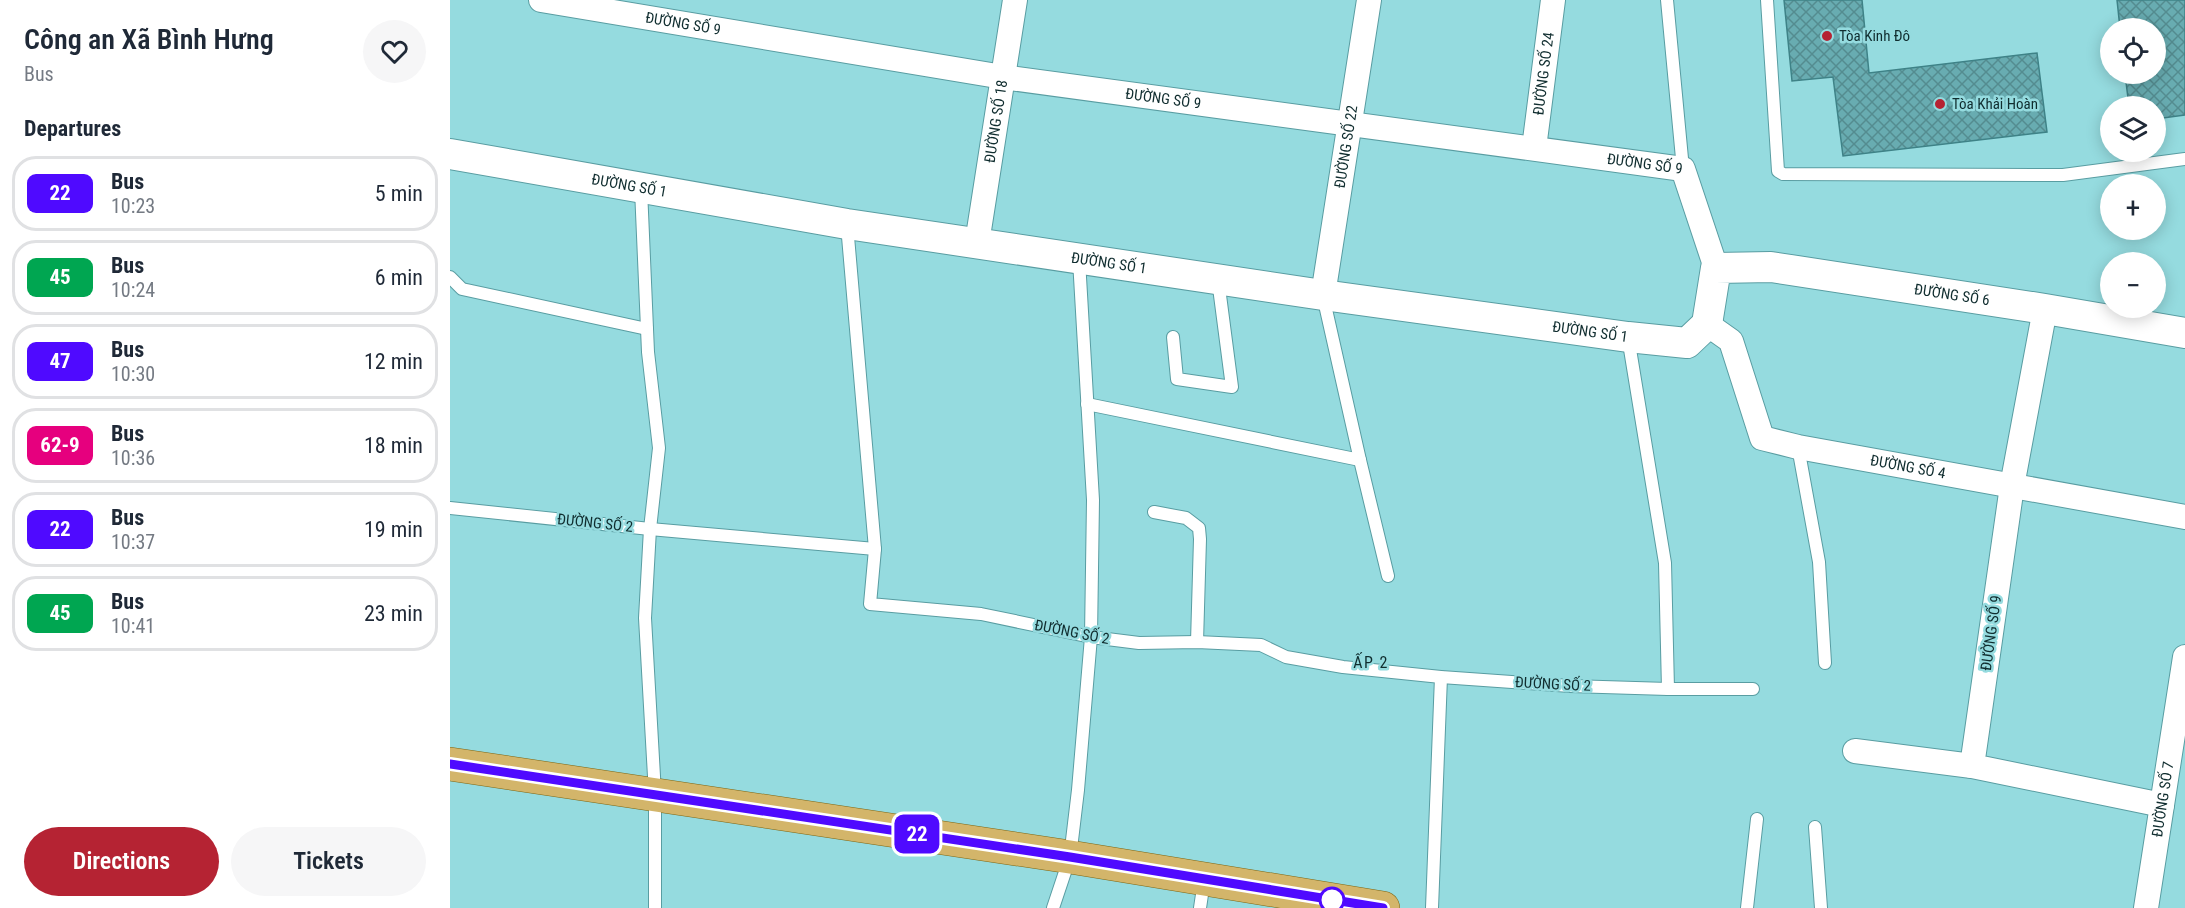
<!DOCTYPE html>
<html lang="en">
<head>
<meta charset="utf-8">
<style>
	body { margin:0; font-family:"Roboto Condensed",sans-serif; background:#f6f6f7; color:#1f2937; height:100vh; display:flex; flex-direction:column; font-size:22px; white-space:nowrap }
	* { box-sizing:border-box; margin:0 }
	p { font-size:20px; color:#747a83 }
	.icon { flex:none; width:33px; height:33px; fill:none; stroke:currentColor; stroke-width:2; stroke-linecap:round; stroke-linejoin:round }
	.map { position:relative; flex:1; overflow:hidden }
	.side { display:flex; flex-direction:column; background:#fff; width:450px }
	.side>* { flex:none }
	.badge { padding:0 12px; border-radius:9px; font-size:21px; line-height:39px }
	.tools { position:absolute; left:1650px; top:18px; display:grid; gap:12px }
	.tools a { display:grid; place-items:center; width:66px; height:66px; border-radius:50%; background:#fff; box-shadow:0 3px 15px #0003; font-size:30px }
	.map>.badge { position:absolute; translate:-50% -50%; box-shadow:0 0 0 3px #fff }
	h2 { padding:0 24px; font-size:22px; line-height:54px }
	.round { display:grid; place-items:center; flex:none; width:63px; height:63px; border-radius:32px; background:#f6f6f7 }
	.head { display:flex; align-items:center; justify-content:space-between; height:102px; padding:0 24px }
	h1 { font-size:28px; font-weight:600; line-height:45px }
	.cta { display:flex; gap:12px; margin-top:auto; padding:12px 24px }
	.cta a { flex:1; height:69px; border-radius:36px; background:#b52333; color:#fff; font-size:24px; font-weight:600; line-height:69px; text-align:center }
	.cta a+a { background:#f6f6f7; color:#1f2937 }
	ul { padding:0; list-style:none }
	li { display:flex; align-items:center; gap:18px; height:75px; margin:0 12px 9px; padding:0 12px; border:3px solid #e0e1e3; border-radius:24px }
	li div { flex:1 }
	li b { display:block; font-size:22px }
	li em { font-style:normal }
	li .badge { min-width:66px; font-weight:700; text-align:center }
	main { display:flex; flex:1; min-height:0 }
	.map>svg:first-child { display:block }
	.building { fill:url(#building-cross-hatch); stroke:#3e8287; stroke-width:1.5 }
	.lines { fill:none; stroke-linecap:round; stroke-linejoin:round }
	.service-casing { stroke:#599da2; stroke-width:14 }
	.minor-casing { stroke:#599da2; stroke-width:26 }
	.tertiary-casing { stroke:#599da2; stroke-width:32 }
	.primary-casing { stroke:#7c6615; stroke-width:34 }
	.service { stroke:#fff; stroke-width:12 }
	.minor { stroke:#fff; stroke-width:24 }
	.tertiary { stroke:#fff; stroke-width:30 }
	.primary { stroke:#d3b56a; stroke-width:33 }
	.line-casing { stroke:#fff; stroke-width:14 }
	.line { stroke:#4f0aff; stroke-width:9 }
	.poi-dot { fill:#b52333; stroke:#95dbdf; stroke-width:2 }
	.stop-dot { fill:#fff; stroke:#4f0aff; stroke-width:3 }
	.labels { text-anchor:middle; stroke-width:5; stroke-linejoin:round; paint-order:stroke }
	.street-label { font-size:15px; fill:#102d2f; stroke:#95dbdf }
	.poi-label { font-size:15px; fill:#102d2f; stroke:#95dbdf; text-anchor:start }
	.neighbourhood-label { font-size:16px; letter-spacing:1.5px; fill:#102d2f; stroke:#95dbdf }
</style>
</head>
<body>
<main>
<section class="side">
<div class="head"><div><h1>Công an Xã Bình Hưng</h1><p>Bus</p></div><a class="round"><svg class="icon" aria-label="heart" viewBox="0 0 24 24"><path d="M12 20l-8-8c-3-5 5-10 8-4 3-6 11-1 8 4z"/></svg></a></div>
<h2>Departures</h2>
<ul>
<li><span class="badge" style="background:#4f0aff;color:#fff">22</span><div><b>Bus</b><p>10:23</p></div><em>5 min</em></li>
<li><span class="badge" style="background:#00a651;color:#fff">45</span><div><b>Bus</b><p>10:24</p></div><em>6 min</em></li>
<li><span class="badge" style="background:#4f0aff;color:#fff">47</span><div><b>Bus</b><p>10:30</p></div><em>12 min</em></li>
<li><span class="badge" style="background:#e6007e;color:#fff">62-9</span><div><b>Bus</b><p>10:36</p></div><em>18 min</em></li>
<li><span class="badge" style="background:#4f0aff;color:#fff">22</span><div><b>Bus</b><p>10:37</p></div><em>19 min</em></li>
<li><span class="badge" style="background:#00a651;color:#fff">45</span><div><b>Bus</b><p>10:41</p></div><em>23 min</em></li>
</ul>
<div class="cta"><a>Directions</a><a>Tickets</a></div>
</section>
<div class="map">
<svg width="1735" height="908" viewBox="0 0 1735 908">
	<defs>
		<pattern id="building-cross-hatch" width="8" height="8" patternUnits="userSpaceOnUse" patternTransform="scale(1.5)"><rect width="8" height="8" fill="#68acb1"/><path d="M0 0l8 8M0 8l8-8" fill="none" stroke="#548c90"/></pattern>
	</defs>
	<rect width="100%" height="100%" fill="#95dbdf"/>
	<g class="building">
		<path d="M1334,0H1412L1419,73L1587,53L1597,132L1393,156L1383,77L1342,81Z"/>
		<path d="M1667,0H1735V115L1706,119V106H1679L1675,74H1706V28H1670Z"/>
	</g>
	<g class="lines">
		<defs>
			<g id="service">
				<path d="M1217,0L1233,169"/>
				<path d="M1317,0L1328,171L1333,174L1613,175L1735,159"/>
				<path d="M191,189L198,352L209,448L200,529L195,618L205,794V908"/>
				<path d="M397,225L425,549"/>
				<path d="M0,277L12,289L197,329"/>
				<path d="M873,296L910,460L938,576"/>
				<path d="M723,337L727,379L782,387L768,280"/>
				<path d="M1178,337L1215,563L1218,689"/>
				<path d="M637,404L910,460"/>
				<path d="M1348,447L1369,562L1375,663"/>
				<path d="M0,508L200,529L425,549L420,604L531,614L641,637L689,643L747,642L811,645L836,657L893,667L991,677L1120,686L1218,689H1303"/>
				<path d="M704,512L736,518L749,528L750,539L747,642"/>
				<path d="M1365,827L1371,908"/>
				<path d="M603,908L620,857L628,790L641,637L643,500L629,260"/>
				<path d="M750,908L754,881"/>
				<path d="M982,908L991,677"/>
				<path d="M1297,908L1307,819"/>
			</g>
			<g id="minor">
				<path id="s1" d="M91,0L553,77L1233,169L1266,268"/>
				<path id="s2" d="M1084,148L1103,0"/>
				<path id="s3" d="M527,243L565,0"/>
				<path id="s4" d="M873,295L919,0"/>
				<path d="M1595,309L1562,486L1522,766L1712,805"/>
				<path id="s5" d="M1257,324L1281,341L1312,438L1348,447L1735,517"/>
				<path d="M1405,751L1522,766"/>
				<path id="s6" d="M1696,908L1735,657"/>
			</g>
			<g id="tertiary">
				<path id="s7" d="M0,154L397,224L873,295L1178,337L1237,343L1257,324L1266,268L1321,267L1595,309L1735,333"/>
			</g>
			<path id="primary" d="M0,764L620,857L933,908"/>
		</defs>
		<use href="#service" class="service-casing"/>
		<use href="#minor" class="minor-casing"/>
		<use href="#tertiary" class="tertiary-casing"/>
		<use href="#primary" class="primary-casing"/>
		<use href="#service" class="service"/>
		<use href="#minor" class="minor"/>
		<use href="#tertiary" class="tertiary"/>
		<use href="#primary" class="primary"/>
	</g>
	<g class="lines">
		<defs>
			<path id="line" d="M0,764L620,857L933,908"/>
		</defs>
		<use href="#line" class="line-casing"/>
		<use href="#line" class="line"/>
	</g>
	<g class="poi-dot">
		<circle cx="1377" cy="36" r="6"/>
		<circle cx="1490" cy="104" r="6"/>
	</g>
	<circle class="stop-dot" cx="882" cy="900" r="12"/>
	<g class="labels">
		<g class="street-label">
			<text dy="5" stroke="none"><textPath href="#s1" startOffset="144">ĐƯỜNG SỐ 9</textPath></text>
			<text dy="5" stroke="none"><textPath href="#s2" startOffset="75">ĐƯỜNG SỐ 24</textPath></text>
			<text dy="5" stroke="none"><textPath href="#s1" startOffset="630">ĐƯỜNG SỐ 9</textPath></text>
			<text dy="5" stroke="none"><textPath href="#s3" startOffset="123">ĐƯỜNG SỐ 18</textPath></text>
			<text dy="5" stroke="none"><textPath href="#s4" startOffset="150">ĐƯỜNG SỐ 22</textPath></text>
			<text dy="5" stroke="none"><textPath href="#s1" startOffset="1116">ĐƯỜNG SỐ 9</textPath></text>
			<text dy="5" stroke="none"><textPath href="#s7" startOffset="182">ĐƯỜNG SỐ 1</textPath></text>
			<text dy="5" stroke="none"><textPath href="#s7" startOffset="668">ĐƯỜNG SỐ 1</textPath></text>
			<text dy="5" stroke="none"><textPath href="#s7" startOffset="1574">ĐƯỜNG SỐ 6</textPath></text>
			<text dy="5" stroke="none"><textPath href="#s7" startOffset="1154">ĐƯỜNG SỐ 1</textPath></text>
			<text dy="5" stroke="none"><textPath href="#s5" startOffset="280">ĐƯỜNG SỐ 4</textPath></text>
			<text transform="translate(145 523) rotate(6)" y="5">ĐƯỜNG SỐ 2</text>
			<text transform="translate(622 632) rotate(11)" y="5">ĐƯỜNG SỐ 2</text>
			<text transform="translate(1541 633) rotate(-82)" y="5">ĐƯỜNG SỐ 9</text>
			<text transform="translate(1103 684) rotate(3)" y="5">ĐƯỜNG SỐ 2</text>
			<text dy="5" stroke="none"><textPath href="#s6" startOffset="110">ĐƯỜNG SỐ 7</textPath></text>
		</g>
		<g class="poi-label">
			<text x="1389" y="41">Tòa Kinh Đô</text>
			<text x="1502" y="109">Tòa Khải Hoàn</text>
		</g>
		<g class="neighbourhood-label">
			<text x="921" y="668">ẤP 2</text>
		</g>
	</g>
</svg>
<div class="tools">
<a><svg class="icon" aria-label="locate" viewBox="0 0 24 24"><circle cx="12" cy="12" r="6"/><path d="M12 2v4M12 18v4M2 12h4M18 12h4"/></svg></a>
<a><svg class="icon" aria-label="layers" viewBox="0 0 24 24"><path d="M12 4l9 5-9 5-9-5zM3 14l9 5 9-5"/></svg></a>
<a>+</a>
<a>−</a>
</div>
<b class="badge" style="left:467px;top:834px;background:#4f0aff;color:#fff">22</b>
</div>
</main>
</body>
</html>
